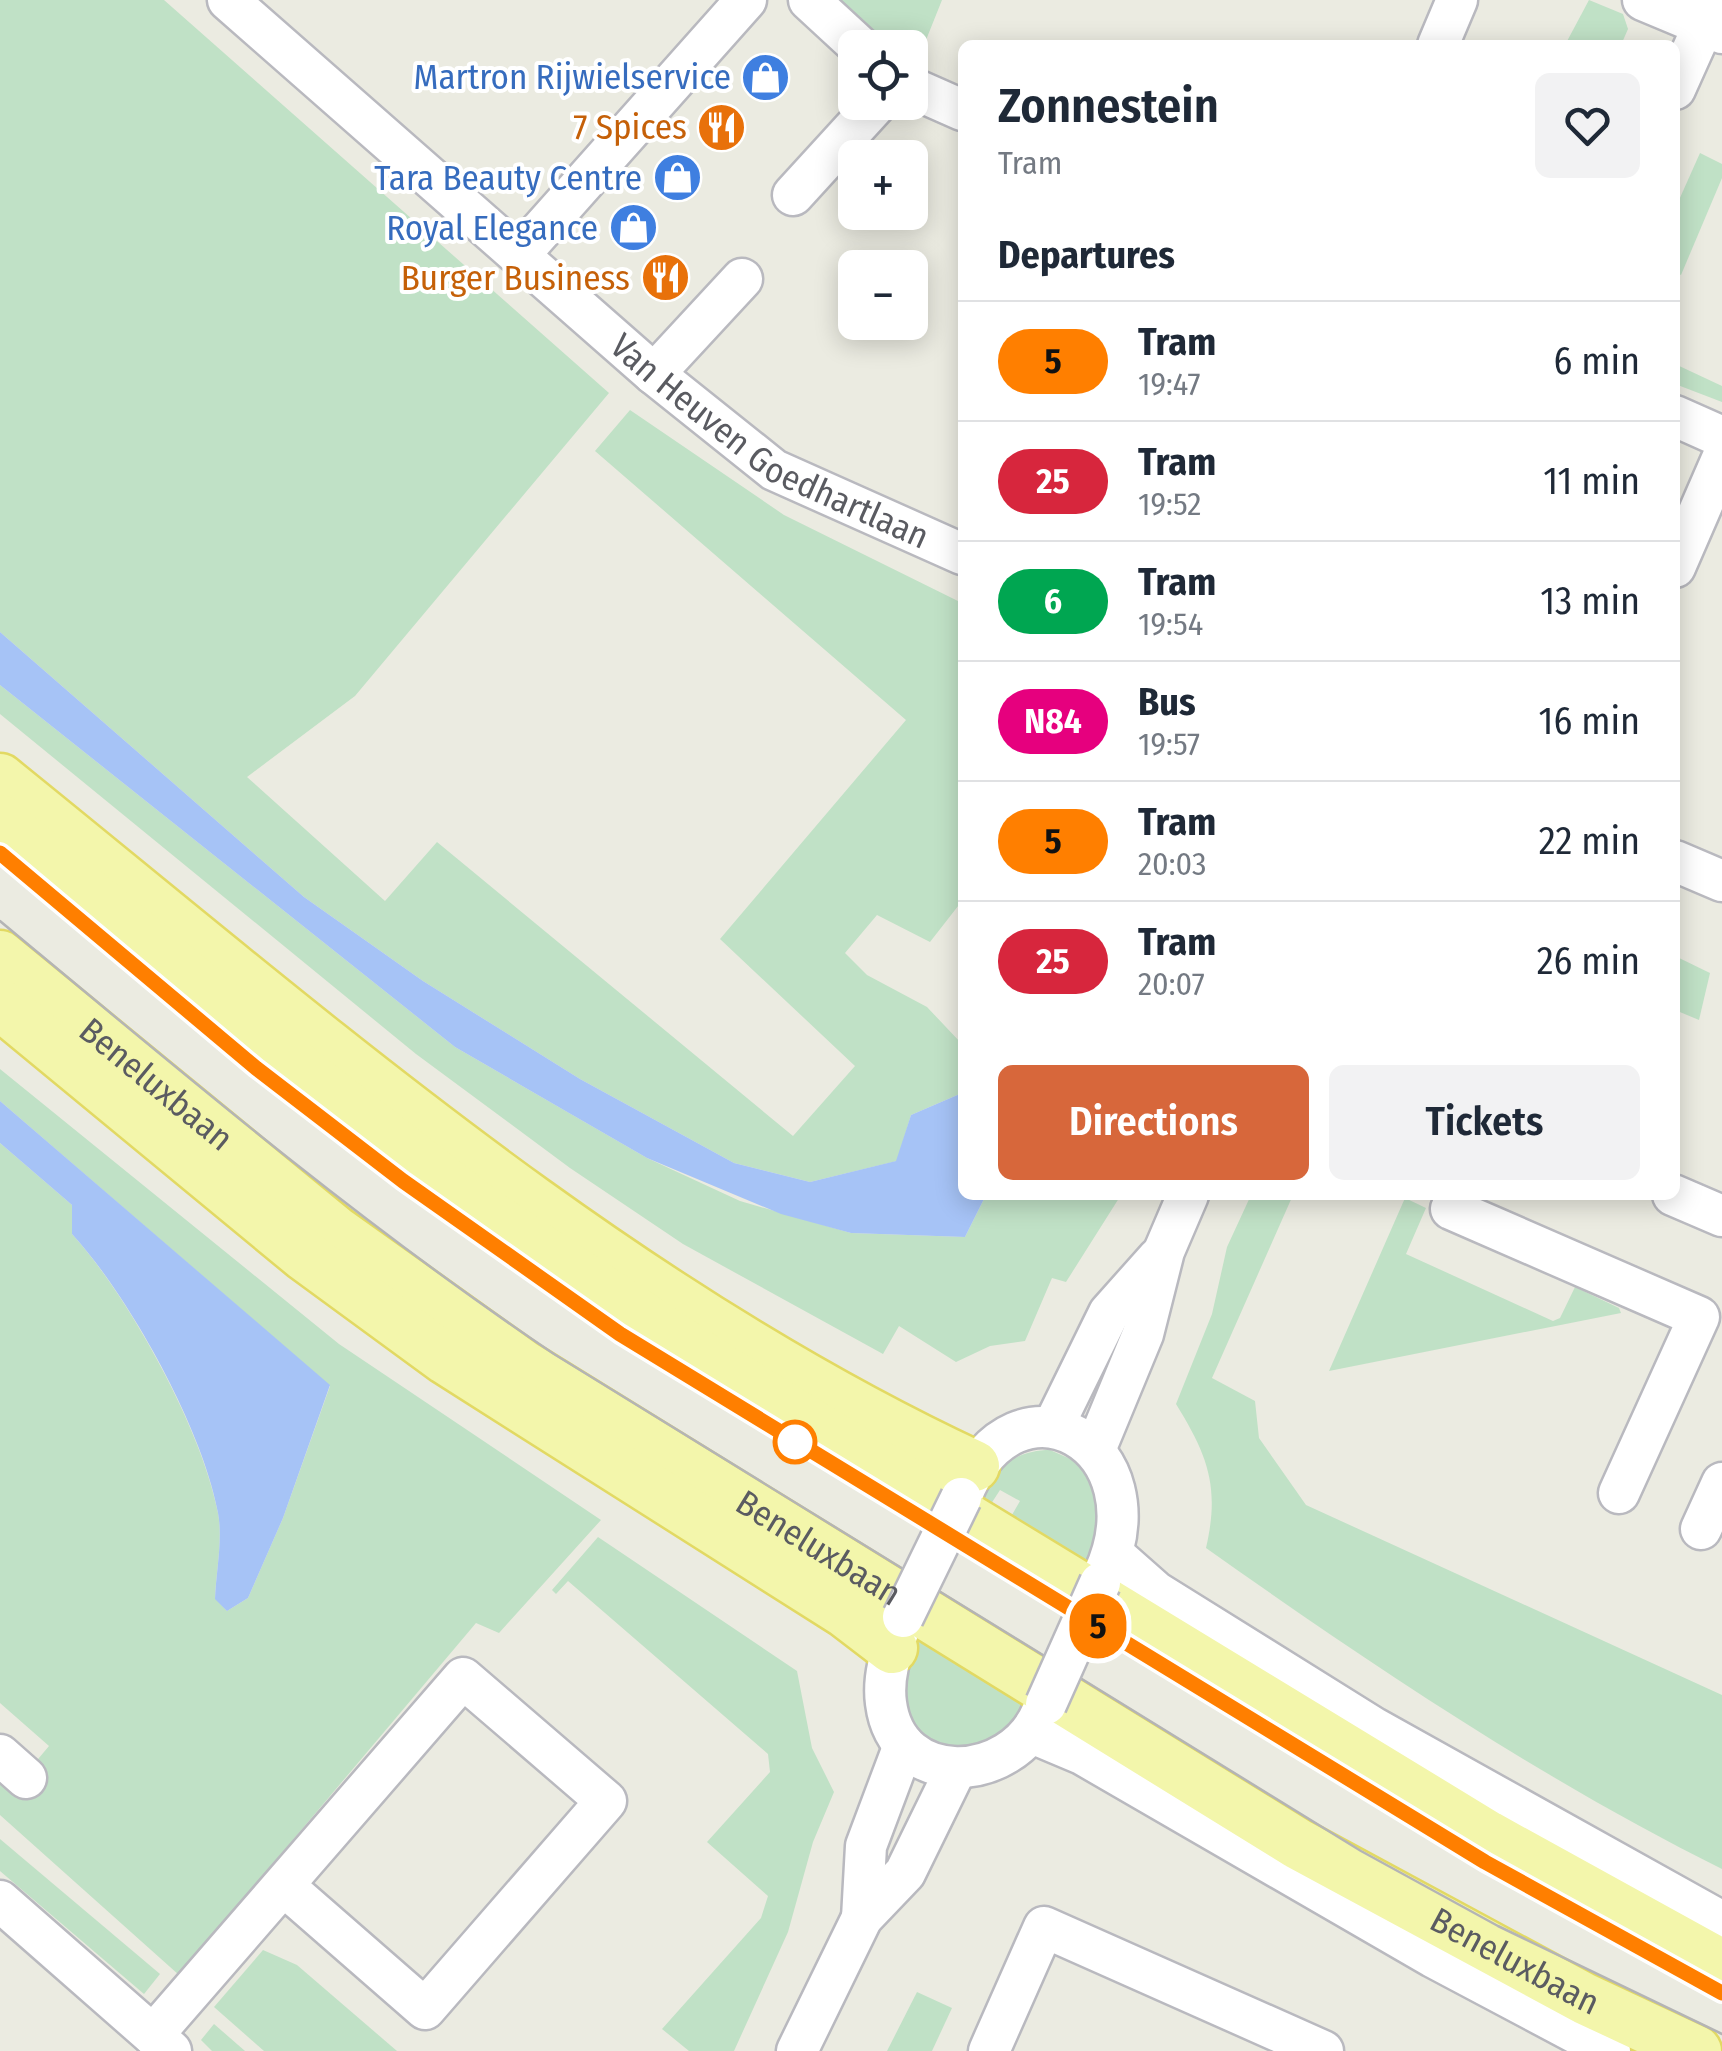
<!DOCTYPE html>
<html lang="en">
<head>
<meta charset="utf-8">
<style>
	body { margin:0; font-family:"Fira Sans Condensed",sans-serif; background:#f2f2f3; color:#1f2937; height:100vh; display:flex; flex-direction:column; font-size:38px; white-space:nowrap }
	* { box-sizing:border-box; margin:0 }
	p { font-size:32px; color:#747a83 }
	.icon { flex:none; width:55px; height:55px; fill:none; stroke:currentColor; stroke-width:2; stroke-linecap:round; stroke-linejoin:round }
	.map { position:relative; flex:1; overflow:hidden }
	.details { position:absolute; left:958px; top:40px; width:722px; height:1160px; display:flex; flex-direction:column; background:#fff; border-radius:15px; box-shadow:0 5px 25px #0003 }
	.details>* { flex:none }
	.badge { padding:0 20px; border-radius:32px; font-size:35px; line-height:65px }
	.controls { position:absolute; left:838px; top:30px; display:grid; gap:20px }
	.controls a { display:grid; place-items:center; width:90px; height:90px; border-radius:15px; background:#fff; box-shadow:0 5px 25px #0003; font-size:50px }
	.map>.badge { position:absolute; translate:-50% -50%; box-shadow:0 0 0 5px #fff }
	h2 { padding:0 40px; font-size:38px; line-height:90px }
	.round { display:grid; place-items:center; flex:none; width:105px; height:105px; border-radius:15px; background:#f2f2f3 }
	.headline { display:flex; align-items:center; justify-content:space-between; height:170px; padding:0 40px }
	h1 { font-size:48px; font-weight:600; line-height:75px }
	.button { display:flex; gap:20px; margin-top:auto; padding:20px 40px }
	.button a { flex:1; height:115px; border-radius:15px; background:#d7673b; color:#fff; font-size:40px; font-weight:600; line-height:115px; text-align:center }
	.button a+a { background:#f2f2f3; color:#1f2937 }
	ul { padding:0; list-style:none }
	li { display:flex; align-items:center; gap:30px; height:120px; padding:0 40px; border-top:2px solid #e0e1e3 }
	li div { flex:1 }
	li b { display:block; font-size:38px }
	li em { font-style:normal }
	li .badge { min-width:110px; font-weight:700; text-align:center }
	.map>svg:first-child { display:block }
	.green { fill:#c0e1c6 }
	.water { fill:#a6c3f6 }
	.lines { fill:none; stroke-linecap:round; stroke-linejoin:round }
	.minor-casing { stroke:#b9b9bf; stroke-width:45 }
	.major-casing { stroke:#e2d963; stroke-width:55 }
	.minor { stroke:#fff; stroke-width:40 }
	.major { stroke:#f3f6ab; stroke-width:50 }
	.tram { stroke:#b4b4b5; stroke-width:2.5 }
	.minor-bridge-casing { stroke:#b9b9bf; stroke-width:45; stroke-linecap:butt }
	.minor-bridge { stroke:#fff; stroke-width:40 }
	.line-casing { stroke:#fff; stroke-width:22 }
	.line { stroke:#ff7f00; stroke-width:15 }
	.stop-dot { fill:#fff; stroke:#ff7f00; stroke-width:5 }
	.labels { text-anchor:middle; stroke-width:8; stroke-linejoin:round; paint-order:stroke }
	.shop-label { font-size:35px; fill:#366cbe; stroke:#fff; text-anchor:end }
	.food-label { font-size:35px; fill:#c56008; stroke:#fff; text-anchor:end }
	.street-label { font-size:35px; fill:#5a5b61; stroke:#fff }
</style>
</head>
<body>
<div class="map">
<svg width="1722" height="2051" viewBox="0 0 1722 2051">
	<rect width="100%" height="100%" fill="#ebebe1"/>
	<g class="green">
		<path d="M0,0H164L609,393L355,696L247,777L385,901L437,842L793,1136L855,1066L720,939L906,720L595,451L630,410L784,515L962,603V901L930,942L877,915L845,953L867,975L927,1007L962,1044V1093L911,1115L897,1161L810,1182L734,1163L580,1079L423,981L304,897L0,632Z"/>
		<path d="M836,0H942L912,75L910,48L884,47Z"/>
		<path d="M1589,0L1623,14L1628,29L1621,45H1565Z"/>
		<path d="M1700,153L1722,164V178L1681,275L1675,272V209Z"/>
		<path d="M1675,364L1722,386V402L1675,384Z"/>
		<path d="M0,685L455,1047L647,1158L740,1201L851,1233L965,1237L986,1195H1121L1066,1282L1052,1278L1025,1341L990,1346L956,1362L899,1326L883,1354L683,1244L570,1168L416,1054L0,714Z"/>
		<path d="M1675,956L1710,973L1699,1020L1675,1010Z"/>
		<path d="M0,1069L339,1344L601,1520L499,1633L476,1623L179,1975L0,1815V1757L28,1771L49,1746L0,1703V1143L72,1205V1234C129,1297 202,1429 218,1513C223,1539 216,1572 215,1598L227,1611L248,1598L283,1518L330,1386L0,1101Z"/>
		<path d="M1251,1195H1293L1212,1378L1255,1401L1259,1438L1306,1505L1722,1695V1869C1541,1779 1370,1664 1206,1548C1220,1487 1208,1456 1176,1404L1212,1314L1227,1247Z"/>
		<path d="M1405,1198L1426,1208L1406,1254L1553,1321L1560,1318L1575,1287L1619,1308L1621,1313L1329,1371Z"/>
		<path d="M1050,1450L1082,1464L1104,1512L1089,1562L1082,1564L1009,1520L1020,1501L1000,1490L989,1507L982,1503L979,1495C994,1467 1018,1450 1050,1450Z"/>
		<path d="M598,1537L797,1671L812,1748L834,1792L813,1842L788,1932L734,2051H689L662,2029L761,1918L768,1896L707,1842L770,1772L768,1754L568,1581L556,1594L552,1590Z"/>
		<path d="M923,1636L1023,1697C1022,1701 1024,1706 1023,1710C1012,1770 864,1768 915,1640Z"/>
		<path d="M0,1839L160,1974L144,1994L0,1871Z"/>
		<path d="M263,1950L297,1965L397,2051H264L214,2007Z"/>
		<path d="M917,1992L952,2008L932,2051H887Z"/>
		<path d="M214,2024L245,2051H212L201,2040Z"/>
	</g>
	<g class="water">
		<path d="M0,632L304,897L423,981L580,1079L734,1163L810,1182L896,1161L911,1115L962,1093V1195H986L965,1237L851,1233L781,1214L647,1158L569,1113L455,1047L0,685Z"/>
		<path d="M0,1101L330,1385L283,1518L248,1598L227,1611L215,1599C216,1572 223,1539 218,1513C203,1429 129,1296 72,1234V1205L0,1143Z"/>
	</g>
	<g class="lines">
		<defs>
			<g id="minor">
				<path id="s1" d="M228,0L654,374L774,470L962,554"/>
				<path d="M809,0L861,48"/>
				<path d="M1643,0L1722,33"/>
				<path d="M1438,45L1457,0"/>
				<path d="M910,87L962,110"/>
				<path d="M1675,89L1715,0"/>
				<path d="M793,195L878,102"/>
				<path d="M519,255L746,0"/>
				<path d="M654,374L742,279"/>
				<path d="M1675,416L1722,437"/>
				<path d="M1675,567L1722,459"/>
				<path d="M1675,861L1722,881"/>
				<path d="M1458,1195L1451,1209L1699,1317L1619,1493"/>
				<path d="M1673,1195L1722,1216"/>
				<path d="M1053,1427L1109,1313L1158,1258"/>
				<path d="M1095,1450L1143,1334L1164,1251L1188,1195"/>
				<path d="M962,1495C1016,1361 1164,1445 1103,1576"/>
				<path d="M1701,1529L1722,1483"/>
				<path d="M1113,1554L1156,1592L1374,1728L1722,1922"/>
				<path d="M902,1620C893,1647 882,1674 886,1703C897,1790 1012,1784 1042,1712"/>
				<path d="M1032,1733L1082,1754L1433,1957L1610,2051"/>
				<path d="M0,1755L26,1778"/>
				<path d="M0,1901L171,2051"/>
				<path d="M862,1918L866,1846L904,1745"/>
				<path d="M153,2035L463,1678L606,1801L425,2009L284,1886"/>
				<path d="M797,2051L862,1918L905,1873L955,1771"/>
				<path d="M989,2051L1044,1927L1323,2051"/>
			</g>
			<g id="major">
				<path d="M0,779C307,1027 613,1298 974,1466"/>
				<path d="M0,820L312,1079L483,1211L726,1372L1488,1836L1722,1965"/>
				<path id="s2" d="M0,956L335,1231L524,1366L1298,1844L1585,1999L1696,2051"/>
				<path d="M0,1004L304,1255L446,1359L845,1612L892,1648"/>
			</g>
		</defs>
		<use href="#minor" class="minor-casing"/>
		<use href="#major" class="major-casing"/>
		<use href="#minor" class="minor"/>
		<use href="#major" class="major"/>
		<g class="tram">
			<path d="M0,853L256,1067L403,1181L620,1334L1517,1882L1722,1993"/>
			<path d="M0,921C180,1071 359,1223 554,1354L1361,1851L1498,1926L1722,2034"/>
		</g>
		<defs>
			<g id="minor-bridge">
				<path d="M903,1617L961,1498"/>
				<path d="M1046,1704L1100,1583"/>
			</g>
		</defs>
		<use href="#minor-bridge" class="minor-bridge-casing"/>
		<use href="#minor-bridge" class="minor-bridge"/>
	</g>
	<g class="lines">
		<defs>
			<path id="line" d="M0,853L256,1068L403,1181L620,1334L1485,1862L1722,1993"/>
		</defs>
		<use href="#line" class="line-casing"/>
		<use href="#line" class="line"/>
	</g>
	<defs>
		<symbol id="shop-disc" viewBox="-11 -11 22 22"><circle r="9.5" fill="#3f7fe0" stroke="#fff"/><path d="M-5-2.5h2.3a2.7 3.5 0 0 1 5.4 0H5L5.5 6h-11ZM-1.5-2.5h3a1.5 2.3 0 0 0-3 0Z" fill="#fff"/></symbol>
		<symbol id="restaurant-disc" viewBox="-11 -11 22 22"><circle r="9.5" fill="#e8710a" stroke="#fff"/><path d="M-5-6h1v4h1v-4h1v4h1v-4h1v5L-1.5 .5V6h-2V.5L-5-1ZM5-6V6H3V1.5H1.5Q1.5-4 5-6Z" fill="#fff"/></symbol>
	</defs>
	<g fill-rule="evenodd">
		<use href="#shop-disc" x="738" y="50" width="55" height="55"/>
		<use href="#restaurant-disc" x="694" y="100" width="55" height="55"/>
		<use href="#shop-disc" x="650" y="150" width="55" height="55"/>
		<use href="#shop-disc" x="606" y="200" width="55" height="55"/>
		<use href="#restaurant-disc" x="638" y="250" width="55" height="55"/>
	</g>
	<circle class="stop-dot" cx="795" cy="1442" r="20"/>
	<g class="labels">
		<g class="shop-label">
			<text x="731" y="89">Martron Rijwielservice</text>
			<text x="642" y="190">Tara Beauty Centre</text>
			<text x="598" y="240">Royal Elegance</text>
		</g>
		<g class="food-label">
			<text x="687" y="139">7 Spices</text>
			<text x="630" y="290">Burger Business</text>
		</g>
		<g class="street-label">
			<text dy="12" stroke="none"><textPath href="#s1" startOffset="702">Van Heuven Goedhartlaan</textPath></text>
			<text dy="12" stroke="none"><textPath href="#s2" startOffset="202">Beneluxbaan</textPath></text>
			<text dy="12" stroke="none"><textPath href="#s2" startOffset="1012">Beneluxbaan</textPath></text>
			<text dy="12" stroke="none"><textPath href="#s2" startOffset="1822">Beneluxbaan</textPath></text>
		</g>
	</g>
</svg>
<div class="controls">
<a><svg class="icon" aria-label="locate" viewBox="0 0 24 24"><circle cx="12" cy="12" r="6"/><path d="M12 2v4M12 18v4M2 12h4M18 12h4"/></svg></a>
<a>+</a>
<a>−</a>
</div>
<b class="badge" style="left:1098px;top:1626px;background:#ff7f00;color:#111">5</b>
<section class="details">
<div class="headline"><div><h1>Zonnestein</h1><p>Tram</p></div><a class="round"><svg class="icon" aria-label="heart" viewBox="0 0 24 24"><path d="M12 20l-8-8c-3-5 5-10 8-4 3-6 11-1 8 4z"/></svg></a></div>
<h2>Departures</h2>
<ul>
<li><span class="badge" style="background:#ff7f00;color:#111">5</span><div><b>Tram</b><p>19:47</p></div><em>6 min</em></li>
<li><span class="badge" style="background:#d7263d;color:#fff">25</span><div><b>Tram</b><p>19:52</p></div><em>11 min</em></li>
<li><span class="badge" style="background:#00a651;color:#fff">6</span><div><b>Tram</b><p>19:54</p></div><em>13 min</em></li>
<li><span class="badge" style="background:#e6007e;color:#fff">N84</span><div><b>Bus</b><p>19:57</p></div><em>16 min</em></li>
<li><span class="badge" style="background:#ff7f00;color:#111">5</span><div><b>Tram</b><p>20:03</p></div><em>22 min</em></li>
<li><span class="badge" style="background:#d7263d;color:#fff">25</span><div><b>Tram</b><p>20:07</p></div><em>26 min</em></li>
</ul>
<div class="button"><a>Directions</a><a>Tickets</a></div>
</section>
</div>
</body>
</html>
